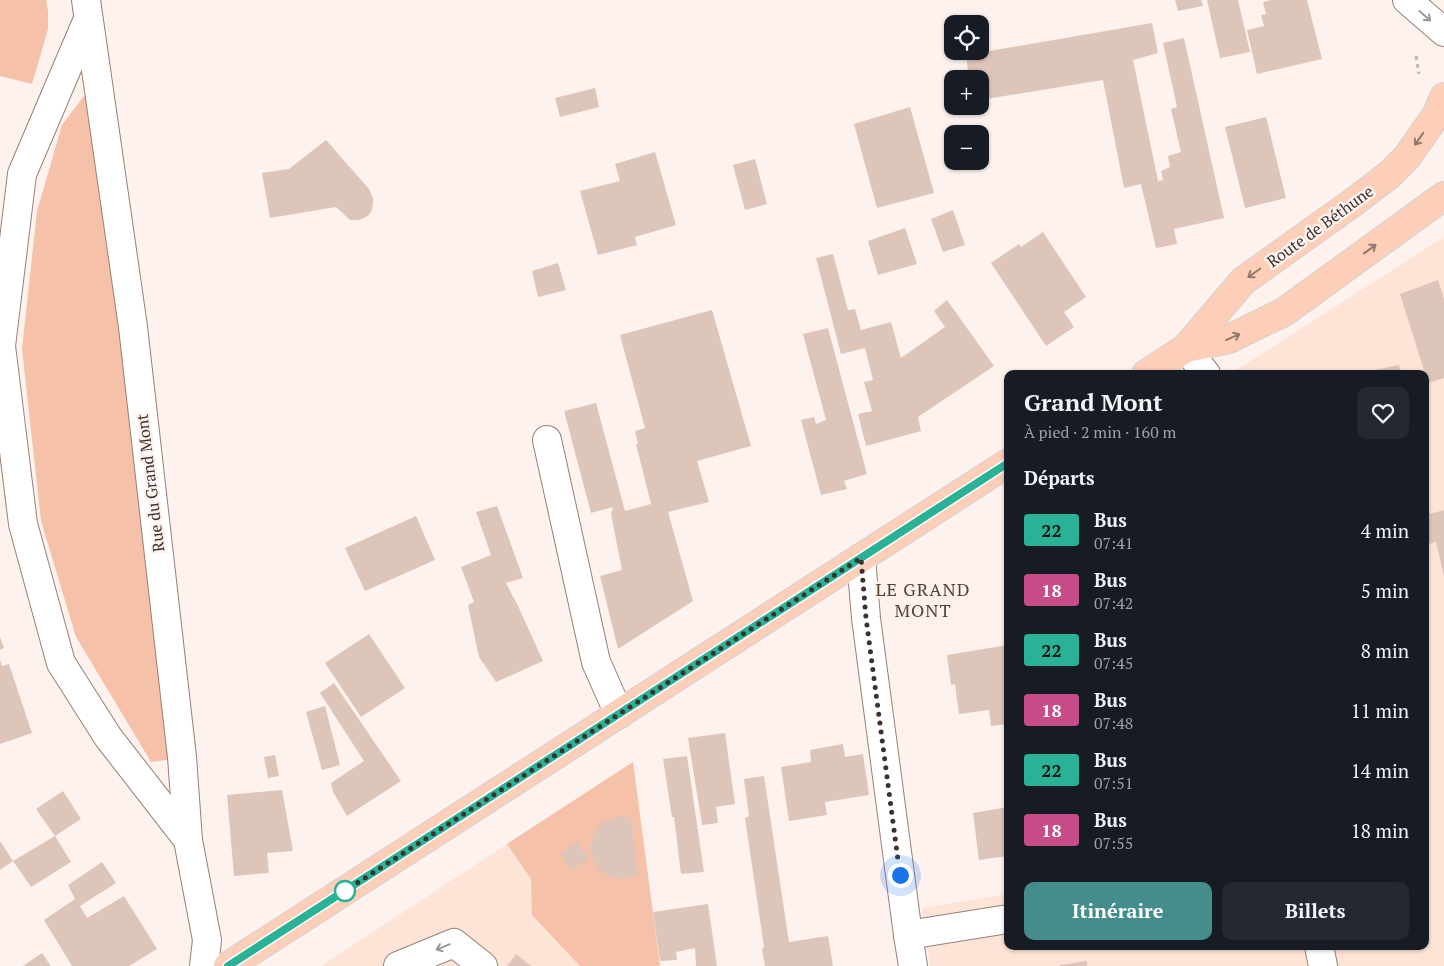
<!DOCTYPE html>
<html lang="fr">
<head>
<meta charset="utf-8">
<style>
	body { margin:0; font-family:"PT Serif",serif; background:#242831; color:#f1f3f6; height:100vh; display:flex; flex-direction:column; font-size:19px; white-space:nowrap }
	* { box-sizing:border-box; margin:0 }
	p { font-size:16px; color:#9ea1a6 }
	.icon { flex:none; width:28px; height:28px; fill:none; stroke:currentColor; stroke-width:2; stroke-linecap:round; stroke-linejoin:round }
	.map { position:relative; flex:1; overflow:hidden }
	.panel { position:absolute; left:1004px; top:370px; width:425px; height:580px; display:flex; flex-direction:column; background:#171b24; border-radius:10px; box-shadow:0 1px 4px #0004 }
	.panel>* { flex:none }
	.badge { padding:0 10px; border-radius:4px; font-size:18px; line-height:32px }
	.buttons { position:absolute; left:944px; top:15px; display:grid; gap:10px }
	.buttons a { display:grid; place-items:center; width:45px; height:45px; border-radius:10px; background:#171b24; box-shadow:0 1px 4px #0004; font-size:25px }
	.you { position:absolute; width:25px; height:25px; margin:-12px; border:4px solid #fff; border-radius:50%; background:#1a73e8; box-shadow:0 0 0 8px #1a73e833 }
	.map>.badge { position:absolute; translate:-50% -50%; box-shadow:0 0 0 2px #fff }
	h2 { padding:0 20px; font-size:19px; line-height:45px }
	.round { display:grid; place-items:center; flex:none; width:52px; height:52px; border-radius:10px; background:#242831 }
	.headline { display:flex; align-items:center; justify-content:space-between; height:85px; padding:0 20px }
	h1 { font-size:24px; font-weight:800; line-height:38px }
	.cta { display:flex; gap:10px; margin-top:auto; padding:10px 20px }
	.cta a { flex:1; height:58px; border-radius:10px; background:#458d8d; color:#fff; font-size:20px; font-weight:800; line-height:58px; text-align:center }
	.cta a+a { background:#242831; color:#f1f3f6 }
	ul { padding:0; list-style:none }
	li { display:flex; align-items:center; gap:15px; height:60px; padding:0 20px }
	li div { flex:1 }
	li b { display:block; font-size:19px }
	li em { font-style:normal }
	li .badge { min-width:55px; font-weight:700; text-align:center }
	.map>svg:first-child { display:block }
	.built { fill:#fee3d7 }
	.green { fill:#f6c1a9 }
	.building { fill:#dec5ba }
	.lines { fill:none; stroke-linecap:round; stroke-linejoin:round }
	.minor-casing { stroke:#978076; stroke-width:30 }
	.major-casing { stroke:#d4d2d1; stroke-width:30 }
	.path { stroke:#c1b6b2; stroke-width:3; stroke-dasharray:4 4; stroke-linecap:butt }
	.minor { stroke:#fff; stroke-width:28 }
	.major { stroke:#fdceb8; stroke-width:28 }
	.oneway { stroke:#9d9896 }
	.oneway2 { stroke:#92786c }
	.line-casing { stroke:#fff; stroke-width:11 }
	.line { stroke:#2ab297; stroke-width:8 }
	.walk { stroke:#3b312d; stroke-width:5; stroke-dasharray:0 9 }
	.stop-dot { fill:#fff; stroke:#2ab297; stroke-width:2.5 }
	.labels { text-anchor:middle; stroke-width:5; stroke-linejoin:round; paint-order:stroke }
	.street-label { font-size:16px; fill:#3b312d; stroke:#fdf2ee }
	.neighbourhood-label { font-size:18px; letter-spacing:1px; fill:#544037; stroke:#fdf2ee }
</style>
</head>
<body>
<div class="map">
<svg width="1444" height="966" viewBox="0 0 1444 966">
	<rect width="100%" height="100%" fill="#fdf2ee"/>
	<g class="built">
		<path d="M1444,237V966H930L922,908L1007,894L1008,946H1425V374H1230Z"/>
		<path d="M633,762L660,966H321L507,844Z"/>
	</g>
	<g class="green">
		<path d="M0,0H46L48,11V29L32,84L0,76Z"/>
		<path d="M84,96L91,100L174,759L151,762L76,637L41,521L22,349L37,211L62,125Z"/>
		<path d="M633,762L660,966H580L532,915L531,879L507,844Z"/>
	</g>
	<g class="building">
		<path d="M1175,0H1201L1203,6L1178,11Z"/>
		<path d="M1207,0H1238L1250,52L1220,58Z"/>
		<path d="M1271,0H1307L1322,59L1257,74L1247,30L1264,26L1261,15L1266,14L1263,2Z"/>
		<path d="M1152,23L1158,53L1133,60L1158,181L1163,180L1161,171L1170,167L1168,156L1181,152L1171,109L1177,107L1163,43L1184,38L1224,218L1174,229L1177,244L1156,248L1141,184L1124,188L1103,80L980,100V79H962L961,72L968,71L966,55Z"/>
		<path d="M595,88L599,107L560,117L555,98Z"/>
		<path d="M910,107L934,193L877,208L854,124Z"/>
		<path d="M1266,117L1286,198L1245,208L1225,127Z"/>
		<path d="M326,140L369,189L373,198V204L372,210L369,215L360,220H350L336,207L270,218L262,173L289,169Z"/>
		<path d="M655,152L676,225L635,237L637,245L598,255L580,191L620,181L615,164Z"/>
		<path d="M755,159L767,204L745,210L733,165Z"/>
		<path d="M953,210L965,245L943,252L931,219Z"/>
		<path d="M905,228L917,264L878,275L868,241Z"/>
		<path d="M1043,232L1086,297L1064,312L1074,327L1046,346L991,263L1019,244L1021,247Z"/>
		<path d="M833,254L848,310L855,309L861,330L891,322L901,358L945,327L934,311L947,300L994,366L918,417L921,431L866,446L858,414L872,411L864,382L873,380L865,348L841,354L816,258Z"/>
		<path d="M558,263L566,290L538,297L532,271Z"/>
		<path d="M1438,280L1444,299V378L1428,383L1400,294Z"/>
		<path d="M712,310L751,446L697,461L709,502L668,512L693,601L618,649L600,576L622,570L611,514L613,507L591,513L564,411L596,403L625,511L651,504L636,444H638L635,431L645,428L620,335Z"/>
		<path d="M828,328L867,474L844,481L847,489L821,495L801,420L814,417L816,424L826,420L803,334Z"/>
		<path d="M1399,365L1401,374H1361V373Z"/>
		<path d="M1425,492L1430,514L1444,510V576L1436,542L1425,545Z"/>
		<path d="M497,506L523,578L506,583L519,608L543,661L496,682L479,657L468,605L474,602L461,567L491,555L476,512Z"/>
		<path d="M416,516L435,560L365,591L345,548Z"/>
		<path d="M369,634L405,688L361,717L325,663Z"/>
		<path d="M0,637L4,648L0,650Z"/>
		<path d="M1008,645V724L991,726L989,710L959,714L955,684L951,685L947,655Z"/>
		<path d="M0,660L2,666L9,664L32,733L0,744Z"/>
		<path d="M334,683L401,781L347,816L333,792L331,783L364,761L320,693Z"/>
		<path d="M325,706L340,765L322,770L306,712Z"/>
		<path d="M725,733L735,804L716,807L718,823L702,825L688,738Z"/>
		<path d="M843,744L845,757L863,754L869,795L825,802L827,815L789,821L781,767L811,762L810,750Z"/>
		<path d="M275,755L279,776L268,778L264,757Z"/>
		<path d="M687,756L704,872L681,874L674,817H672L663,759Z"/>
		<path d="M764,776L789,942L828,936L833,966H765L762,949L764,947L745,818L749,816L744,779Z"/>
		<path d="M282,790L293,851L267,853L269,873L234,876L227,795Z"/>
		<path d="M63,791L81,819L55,836L36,809Z"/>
		<path d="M1008,807V856L979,860L973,813Z"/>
		<path d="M622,816L631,818L638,875L626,879H619L612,878L600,871L593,860L590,846L594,833L602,823L608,819Z"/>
		<path d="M55,836L71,862L31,887L13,861Z"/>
		<path d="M0,841L13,861L0,870Z"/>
		<path d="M577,842L589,859L572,870L560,854Z"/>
		<path d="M102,862L116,883L80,906L87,918L124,896L157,949L129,966H72L44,920L75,899L68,885Z"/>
		<path d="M708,904L717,966H696L695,948L676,952L677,960L660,961L653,912Z"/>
		<path d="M42,953L51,966H23Z"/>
		<path d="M516,954L531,966H507Z"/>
		<path d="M1087,961V966H1060V965Z"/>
	</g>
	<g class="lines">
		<defs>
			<g id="minor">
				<path d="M86,0L133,327L182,757L188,840L207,940L204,966"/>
				<path d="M1407,0L1444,32"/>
				<path d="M88,19L22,174L1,346L23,524L61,663L108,737L188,840"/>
				<path d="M1186,348L1206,374"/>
				<path d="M547,440L596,662L619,714"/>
				<path d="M861,558L866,618L908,935L1008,919"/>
				<path d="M908,935L913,966"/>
				<path d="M1319,946L1323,966"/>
				<path d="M398,966L454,943L483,966"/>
			</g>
			<g id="major">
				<path d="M1186,348L1229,339L1284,312L1444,196"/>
				<path d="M1146,374L1186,348L1243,281L1355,201L1389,175L1407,157L1437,114L1444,97"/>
				<path d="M228,966L1008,463"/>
			</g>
		</defs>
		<use href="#minor" class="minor-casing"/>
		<use href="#major" class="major-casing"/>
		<path class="path" d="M1416,56L1419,74"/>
		<use href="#minor" class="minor"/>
		<use href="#major" class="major"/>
	</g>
	<defs><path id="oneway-shaft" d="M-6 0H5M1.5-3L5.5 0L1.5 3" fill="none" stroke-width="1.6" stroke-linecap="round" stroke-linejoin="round" transform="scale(1.25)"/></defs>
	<g class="oneway">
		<use href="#oneway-shaft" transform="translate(1425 16) rotate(41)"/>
		<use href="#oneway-shaft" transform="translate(443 947) rotate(158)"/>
	</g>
	<g class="oneway2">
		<use href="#oneway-shaft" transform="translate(1419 139) rotate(125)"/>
		<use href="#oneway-shaft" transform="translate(1370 249) rotate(-36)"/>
		<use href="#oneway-shaft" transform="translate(1254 273) rotate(145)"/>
		<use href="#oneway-shaft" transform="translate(1233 337) rotate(-24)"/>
	</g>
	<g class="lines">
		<defs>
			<path id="line" d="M228,966L1008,463"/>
		</defs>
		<use href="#line" class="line-casing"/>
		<use href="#line" class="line"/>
		<path class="walk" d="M345,891L340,894L861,558L866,618L900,875"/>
	</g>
	<circle class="stop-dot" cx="345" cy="891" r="10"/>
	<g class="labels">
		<g class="street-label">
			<text transform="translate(1320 226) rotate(-36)" y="6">Route de Béthune</text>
			<text transform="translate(150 483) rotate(-97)" y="6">Rue du Grand Mont</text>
		</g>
		<g class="neighbourhood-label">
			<text x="923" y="596">LE GRAND<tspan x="923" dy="21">MONT</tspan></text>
		</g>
	</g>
</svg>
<div class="buttons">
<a><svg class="icon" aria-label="locate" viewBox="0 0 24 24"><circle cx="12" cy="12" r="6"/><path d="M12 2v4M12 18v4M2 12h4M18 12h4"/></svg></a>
<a>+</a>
<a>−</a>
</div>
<div class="you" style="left:900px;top:875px"></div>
<section class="panel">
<div class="headline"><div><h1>Grand Mont</h1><p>À pied · 2 min · 160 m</p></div><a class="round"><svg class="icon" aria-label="heart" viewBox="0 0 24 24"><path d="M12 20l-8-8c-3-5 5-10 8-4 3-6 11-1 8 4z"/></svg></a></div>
<h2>Départs</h2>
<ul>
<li><span class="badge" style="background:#2ab297;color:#111">22</span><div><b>Bus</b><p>07:41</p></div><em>4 min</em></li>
<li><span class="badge" style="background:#c74d88;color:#fff">18</span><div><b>Bus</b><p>07:42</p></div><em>5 min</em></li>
<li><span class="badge" style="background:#2ab297;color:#111">22</span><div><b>Bus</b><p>07:45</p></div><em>8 min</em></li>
<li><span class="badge" style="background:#c74d88;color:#fff">18</span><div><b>Bus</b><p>07:48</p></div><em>11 min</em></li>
<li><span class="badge" style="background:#2ab297;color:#111">22</span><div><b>Bus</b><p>07:51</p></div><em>14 min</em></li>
<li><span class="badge" style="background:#c74d88;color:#fff">18</span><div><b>Bus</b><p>07:55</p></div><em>18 min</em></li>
</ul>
<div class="cta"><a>Itinéraire</a><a>Billets</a></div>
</section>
</div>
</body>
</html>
